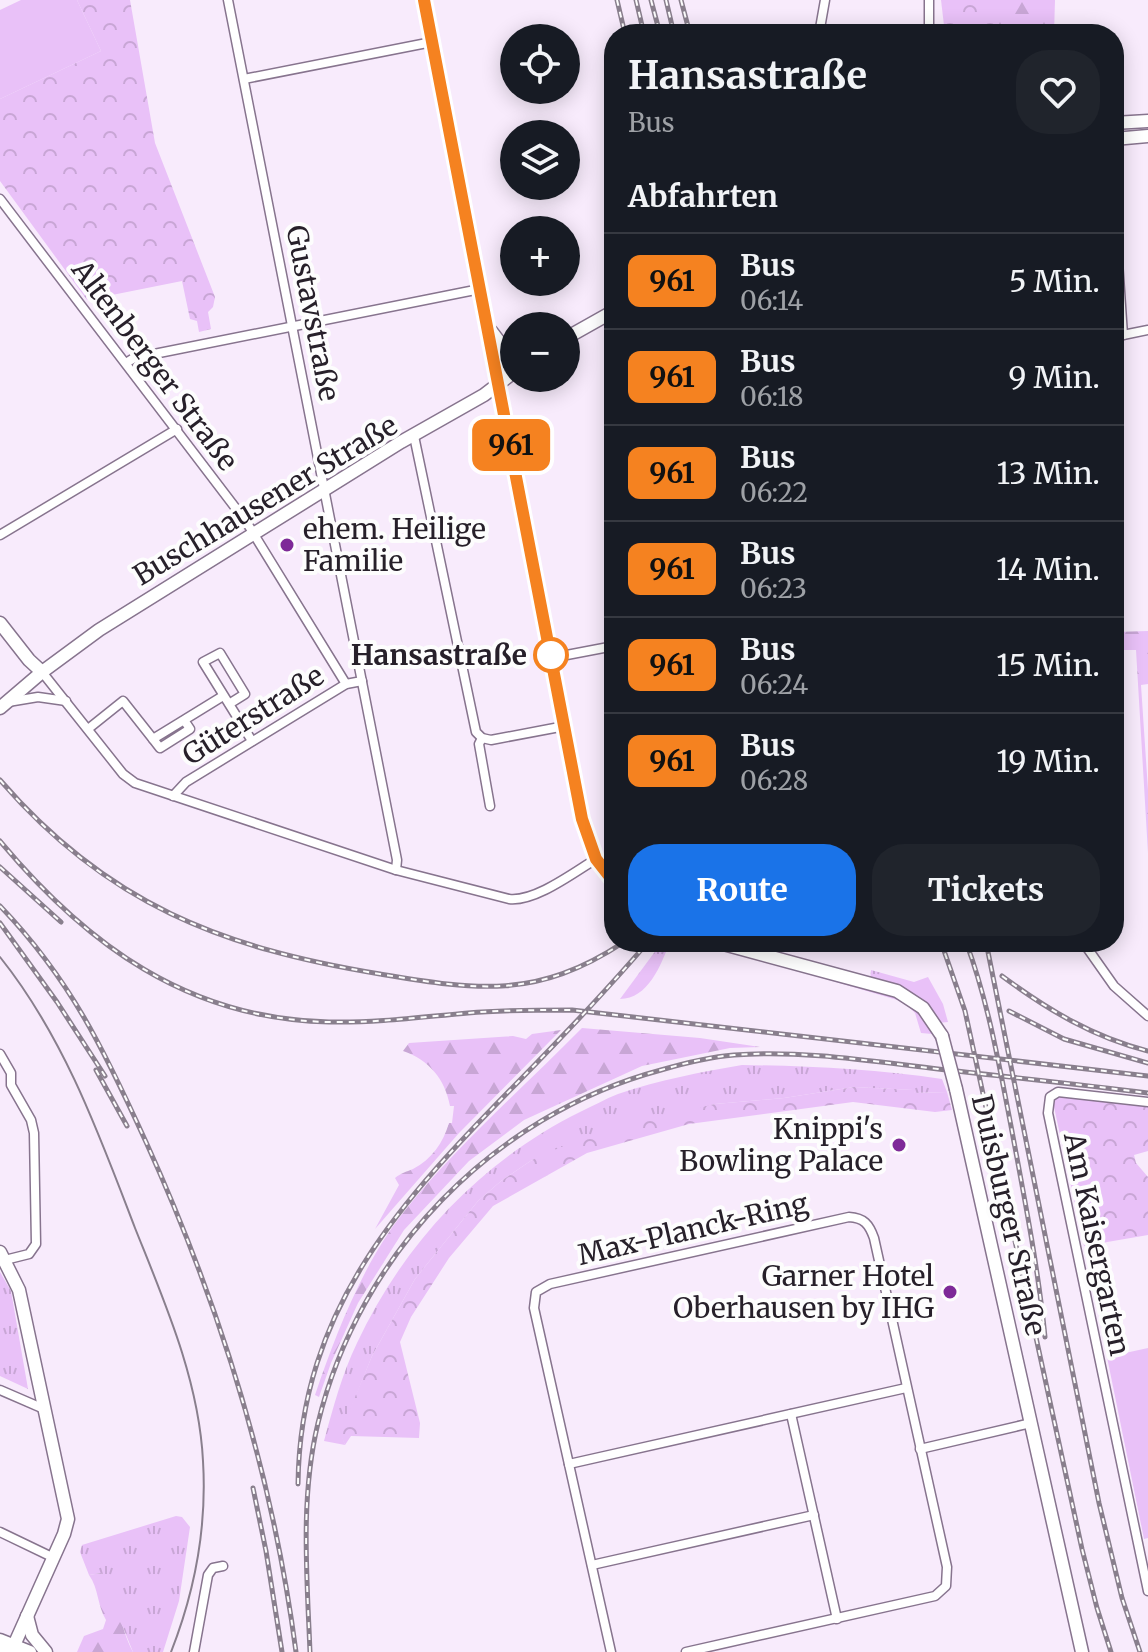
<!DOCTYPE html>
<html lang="de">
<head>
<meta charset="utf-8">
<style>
	body { margin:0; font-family:Merriweather,serif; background:#20242c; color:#f1f3f6; height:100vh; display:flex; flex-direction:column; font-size:30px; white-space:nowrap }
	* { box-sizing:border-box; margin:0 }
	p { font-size:26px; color:#9ea1a6 }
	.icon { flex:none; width:44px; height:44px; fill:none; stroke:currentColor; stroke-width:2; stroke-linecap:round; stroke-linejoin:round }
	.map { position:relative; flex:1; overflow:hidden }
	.details { position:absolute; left:604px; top:24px; width:520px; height:928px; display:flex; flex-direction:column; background:#171b24; border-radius:32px; box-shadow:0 4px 20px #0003 }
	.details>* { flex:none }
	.badge { padding:0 16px; border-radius:12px; font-size:28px; line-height:52px }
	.tools { position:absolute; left:500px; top:24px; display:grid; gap:16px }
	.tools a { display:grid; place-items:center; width:80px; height:80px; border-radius:50%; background:#171b24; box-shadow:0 4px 20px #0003; font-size:40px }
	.map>.badge { position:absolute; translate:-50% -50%; box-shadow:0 0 0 4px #fff }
	h2 { padding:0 24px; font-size:30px; line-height:72px }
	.round { display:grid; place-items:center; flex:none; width:84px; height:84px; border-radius:32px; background:#20242c }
	.summary { display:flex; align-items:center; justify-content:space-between; height:136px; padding:0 24px }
	h1 { font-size:38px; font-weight:700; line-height:60px }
	.button { display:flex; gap:16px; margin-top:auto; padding:16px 24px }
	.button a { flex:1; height:92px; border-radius:32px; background:#1a73e8; color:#fff; font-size:32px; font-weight:700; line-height:92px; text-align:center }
	.button a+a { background:#20242c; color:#f1f3f6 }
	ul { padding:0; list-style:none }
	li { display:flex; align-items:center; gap:24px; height:96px; padding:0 24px; border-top:2px solid #363941 }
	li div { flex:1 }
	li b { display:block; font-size:30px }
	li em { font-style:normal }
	li .badge { min-width:88px; font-weight:700; text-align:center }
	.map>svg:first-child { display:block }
	.grass { fill:url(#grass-tufts) }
	.forest { fill:url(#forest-firs) }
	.park { fill:url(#park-crowns) }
	.pitch { fill:#e9c1f8 }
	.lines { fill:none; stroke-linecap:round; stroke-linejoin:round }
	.street-casing { stroke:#87748e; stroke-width:11 }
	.secondary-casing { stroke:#87748e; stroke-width:15 }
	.primary-casing { stroke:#87748e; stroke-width:15 }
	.street { stroke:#fff; stroke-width:8 }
	.secondary { stroke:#fff; stroke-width:12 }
	.primary { stroke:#fff; stroke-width:12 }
	.tram { stroke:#897f8d; stroke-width:2 }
	.rail-casing { stroke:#897f8d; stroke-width:5 }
	.rail { stroke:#fdfdfd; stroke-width:2; stroke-dasharray:6; stroke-linecap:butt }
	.secondary-bridge-casing { stroke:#87748e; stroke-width:15; stroke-linecap:butt }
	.secondary-bridge { stroke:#fff; stroke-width:12 }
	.line-casing { stroke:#fff; stroke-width:18 }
	.line { stroke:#f58220; stroke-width:12 }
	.poi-dot { fill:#7e2a98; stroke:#fdfdfd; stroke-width:3 }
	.stop-dot { fill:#fff; stroke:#f58220; stroke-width:4 }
	.labels { text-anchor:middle; stroke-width:8; stroke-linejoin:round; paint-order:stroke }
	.street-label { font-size:28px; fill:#27202a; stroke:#fdfdfd }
	.poi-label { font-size:28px; fill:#27202a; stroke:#fdfdfd; text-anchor:end }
	.stop-label { font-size:28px; font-weight:bold; fill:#27202a; stroke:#fdfdfd; text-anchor:end }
</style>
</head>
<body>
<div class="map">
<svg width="1148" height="1652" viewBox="0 0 1148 1652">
	<defs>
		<pattern id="grass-tufts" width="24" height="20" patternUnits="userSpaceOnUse" patternTransform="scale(2)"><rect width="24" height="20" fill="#e9c1f8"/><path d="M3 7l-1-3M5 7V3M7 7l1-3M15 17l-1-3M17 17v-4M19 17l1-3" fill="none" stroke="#c8a6d5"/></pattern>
		<pattern id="forest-firs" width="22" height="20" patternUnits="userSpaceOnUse" patternTransform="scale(2)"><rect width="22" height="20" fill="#e9c1f8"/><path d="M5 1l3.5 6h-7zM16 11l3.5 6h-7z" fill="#c8a6d5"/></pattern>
		<pattern id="park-crowns" width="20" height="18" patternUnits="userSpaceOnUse" patternTransform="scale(2)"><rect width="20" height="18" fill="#e9c1f8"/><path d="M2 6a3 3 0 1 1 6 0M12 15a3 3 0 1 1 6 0" fill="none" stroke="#c8a6d5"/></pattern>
	</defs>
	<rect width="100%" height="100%" fill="#f8ebfc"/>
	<g class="grass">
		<path d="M662,942H670C661,965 648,999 620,999Z"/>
		<path d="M700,942H714L870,981L871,970L914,982L928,977L943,1004L948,1022L938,1023L943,1035L921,1033L915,1013L904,1002Z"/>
		<path d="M742,1065C810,1066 875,1069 942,1079L947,1092L915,1093L913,1090L854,1087L784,1098L715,1104L532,1160L501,1181L478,1201L415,1279L372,1356L341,1433L345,1445L324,1441C333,1408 342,1374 357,1343C404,1243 481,1161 580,1112C593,1106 605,1099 618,1094C659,1080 701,1072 742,1065Z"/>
		<path d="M0,1272L11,1291L28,1389L0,1376Z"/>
		<path d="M176,1516L182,1517L190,1527L179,1601L163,1652H133L101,1573L89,1575L80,1552L82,1545Z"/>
	</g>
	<g class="forest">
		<path d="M999,0H1055L1054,34H999Z"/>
		<path d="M1148,631V684L1141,685L1148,790V853L1136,650H1116L1115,632Z"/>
		<path d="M582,1028L700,1038L760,1047L730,1048L642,1066L524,1120L469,1161L404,1230L358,1303L331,1363L319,1397L315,1395C335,1336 363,1263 403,1213C455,1147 523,1088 582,1028Z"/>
		<path d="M561,1030L459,1133L375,1229L399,1185L395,1178C401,1173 406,1172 413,1169C432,1159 443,1143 449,1123H452L454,1106H450C445,1079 429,1060 403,1051L409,1043L513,1036L526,1039L532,1034Z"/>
		<path d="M101,1573C119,1595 119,1627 133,1652H77L84,1636L103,1629L106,1620C97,1605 99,1589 89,1575Z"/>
	</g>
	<g class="park">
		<path d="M77,0H130L155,143L215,297L213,307L208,312L211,329L199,332L197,321L190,319L182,281L87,300L0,181V99L101,51Z"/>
		<path d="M941,0H999V34H945Z"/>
		<path d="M854,1087L914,1090L915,1093L947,1092L952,1110L935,1112L853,1102L689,1124L587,1153L493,1206L449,1258L411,1317L400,1342L420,1423L419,1438L351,1436L345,1445L340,1433L372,1356L415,1279L478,1201L501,1181L532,1160L586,1136L715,1104L784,1098Z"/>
		<path d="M1051,1093L1148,1101V1151L1134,1155L1136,1163L1148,1177V1235L1084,1246Z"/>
	</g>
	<g class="pitch">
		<path d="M21,0H77L101,51L0,99V10Z"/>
		<path d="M1148,1348V1538L1144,1539L1107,1357Z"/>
	</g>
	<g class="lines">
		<defs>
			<g id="street">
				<path d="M228,0L384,794L397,860L396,870"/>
				<path d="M929,0V34"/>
				<path d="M819,34L825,0"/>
				<path d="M244,79L432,42"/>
				<path d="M0,199L247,523L346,684"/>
				<path d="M1123,335L1148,330"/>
				<path d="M1114,336L1123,335L1117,247"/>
				<path d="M126,363L134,358L480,289"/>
				<path d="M414,436L476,732L482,738L491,740L565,726"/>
				<path d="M0,535L177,429"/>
				<path d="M551,658L614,646"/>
				<path d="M42,672L123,774L135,783L396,870L509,899C535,902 573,873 596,859"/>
				<path d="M8,702L38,697L66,701"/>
				<path d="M229,704L245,694L220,653L203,662L252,741"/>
				<path d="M184,720L153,739L160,748L190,729L184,720L223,696"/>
				<path d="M88,729L123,701L153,739"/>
				<path d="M482,738L479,744L490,806"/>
				<path d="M173,796L186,782L346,684L362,681"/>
				<path d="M1083,942L1114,986L1148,1016"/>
				<path d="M0,1054L11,1073V1085L31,1120L34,1133L36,1244L29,1254L5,1260"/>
				<path d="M1148,1102L1058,1092L1050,1097L1048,1113L1148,1591"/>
				<path d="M0,1390L44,1409"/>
				<path d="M791,1414L837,1619"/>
				<path d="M920,1449L1031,1423"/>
				<path d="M569,1464L906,1388"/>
				<path d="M0,1532L52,1557"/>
				<path d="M592,1565L814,1515"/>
				<path d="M194,1652L208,1575L213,1568L223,1566"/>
				<path d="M611,1652L534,1308L536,1292L550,1284L849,1217C864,1218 869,1224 874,1238L947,1567L946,1586L935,1596L686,1652"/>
			</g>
			<g id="secondary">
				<path d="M424,0L582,819L596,859L614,882"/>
				<path d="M1114,123L1148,121"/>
				<path d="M1114,139L1148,136"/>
				<path d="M491,331L504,348L514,353"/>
				<path d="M566,338L614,311"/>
				<path d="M0,623L29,660L42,672"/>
				<path d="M0,708L42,672L99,630L401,442L484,395L514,372"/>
				<path d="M716,942L897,991L923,1008L942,1036"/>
				<path d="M956,1089L1082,1652"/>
				<path d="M0,1252L19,1290L68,1519L64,1534L11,1652"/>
			</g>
			<g id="primary">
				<path d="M27,1616L32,1635L46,1652"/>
				<path d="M0,1640L30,1652"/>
				<path d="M0,1650L5,1652"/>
			</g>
		</defs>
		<use href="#street" class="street-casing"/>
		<use href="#secondary" class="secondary-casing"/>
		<use href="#primary" class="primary-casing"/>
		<use href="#street" class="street"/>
		<use href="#secondary" class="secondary"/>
		<use href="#primary" class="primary"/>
		<path class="tram" d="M0,957C64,1037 99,1134 135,1228C165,1303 199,1380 203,1461C207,1527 195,1591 171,1652"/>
		<defs>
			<g id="rail">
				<path d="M617,0L625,34"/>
				<path d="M636,0L644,34"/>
				<path d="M651,0L660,34"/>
				<path d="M666,0L674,34"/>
				<path d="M681,0L690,34"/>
				<path d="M0,780C107,904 222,948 380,974C477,990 536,1000 624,942"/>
				<path d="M0,841C87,945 188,1019 329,1022C376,1023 422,1017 468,1013C503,1010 537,1010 572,1010L1148,1076"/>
				<path d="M0,867L61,922"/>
				<path d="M0,906C71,980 104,1050 146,1142C219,1303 273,1476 296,1652"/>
				<path d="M0,923L57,1002L105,1076"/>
				<path d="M928,942V943"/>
				<path d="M941,942L965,1011L1082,1549L1097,1608L1111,1652"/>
				<path d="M966,942C988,1001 999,1064 1011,1126C1024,1196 1038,1266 1045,1337"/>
				<path d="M986,942L1099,1503L1122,1598L1140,1652"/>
				<path d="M1002,976C1048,1010 1093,1037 1148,1051"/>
				<path d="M1009,1011L1064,1039L1148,1063"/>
				<path d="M96,1070L127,1126"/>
				<path d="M298,1484C300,1307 403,1199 520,1080C564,1035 607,990 648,942"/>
				<path d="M253,1488L266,1551L282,1652"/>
				<path d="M310,1652C307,1576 300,1498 318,1423C359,1254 493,1115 661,1070C685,1063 709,1057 734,1055C802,1050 870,1061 938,1069C1008,1077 1078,1084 1148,1093"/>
			</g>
		</defs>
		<use href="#rail" class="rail-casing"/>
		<use href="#rail" class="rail"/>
		<defs>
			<path id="secondary-bridge" d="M942,1036L956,1089"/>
		</defs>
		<use href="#secondary-bridge" class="secondary-bridge-casing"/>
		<use href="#secondary-bridge" class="secondary-bridge"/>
	</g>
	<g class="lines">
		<defs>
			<path id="line" d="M424,0L582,819L596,859L614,882"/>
		</defs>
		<use href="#line" class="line-casing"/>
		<use href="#line" class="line"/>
	</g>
	<g class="poi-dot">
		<circle cx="287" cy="545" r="8"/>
		<circle cx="899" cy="1145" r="8"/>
		<circle cx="950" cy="1292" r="8"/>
	</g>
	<circle class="stop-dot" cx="551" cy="655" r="16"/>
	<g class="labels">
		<g class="street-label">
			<text transform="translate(313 313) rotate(79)" y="10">Gustavstraße</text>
			<text transform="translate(155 365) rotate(53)" y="10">Altenberger Straße</text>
			<text transform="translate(265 500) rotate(-31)" y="10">Buschhausener Straße</text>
			<text transform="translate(253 715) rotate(-32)" y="10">Güterstraße</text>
			<text transform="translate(1009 1215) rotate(77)" y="10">Duisburger Straße</text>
			<text transform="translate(693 1229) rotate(-13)" y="10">Max-Planck-Ring</text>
			<text transform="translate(1097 1244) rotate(78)" y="10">Am Kaisergarten</text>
		</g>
		<g class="poi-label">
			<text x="303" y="539" text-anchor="start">ehem. Heilige<tspan x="303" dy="32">Familie</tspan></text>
			<text x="883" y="1139">Knippi's<tspan x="883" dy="32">Bowling Palace</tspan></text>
			<text x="934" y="1286">Garner Hotel<tspan x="934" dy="32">Oberhausen by IHG</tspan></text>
		</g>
		<g class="stop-label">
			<text x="527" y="665">Hansastraße</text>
		</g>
	</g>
</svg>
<div class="tools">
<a><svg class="icon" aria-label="locate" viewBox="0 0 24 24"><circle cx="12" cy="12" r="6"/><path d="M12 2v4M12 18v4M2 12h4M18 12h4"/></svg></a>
<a><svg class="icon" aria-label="layers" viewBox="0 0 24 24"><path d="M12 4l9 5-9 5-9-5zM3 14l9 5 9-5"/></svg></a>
<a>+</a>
<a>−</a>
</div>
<b class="badge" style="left:511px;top:445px;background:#f58220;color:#111">961</b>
<section class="details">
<div class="summary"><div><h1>Hansastraße</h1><p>Bus</p></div><a class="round"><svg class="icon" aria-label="heart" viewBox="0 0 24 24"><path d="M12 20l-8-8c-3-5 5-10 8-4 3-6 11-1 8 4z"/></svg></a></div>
<h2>Abfahrten</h2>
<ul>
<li><span class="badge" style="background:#f58220;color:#111">961</span><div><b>Bus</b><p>06:14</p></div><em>5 Min.</em></li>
<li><span class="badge" style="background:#f58220;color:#111">961</span><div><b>Bus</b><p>06:18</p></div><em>9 Min.</em></li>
<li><span class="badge" style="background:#f58220;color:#111">961</span><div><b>Bus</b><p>06:22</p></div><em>13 Min.</em></li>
<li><span class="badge" style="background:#f58220;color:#111">961</span><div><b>Bus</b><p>06:23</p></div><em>14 Min.</em></li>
<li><span class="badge" style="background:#f58220;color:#111">961</span><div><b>Bus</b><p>06:24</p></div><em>15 Min.</em></li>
<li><span class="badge" style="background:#f58220;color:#111">961</span><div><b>Bus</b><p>06:28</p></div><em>19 Min.</em></li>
</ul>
<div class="button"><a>Route</a><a>Tickets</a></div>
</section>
</div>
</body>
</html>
